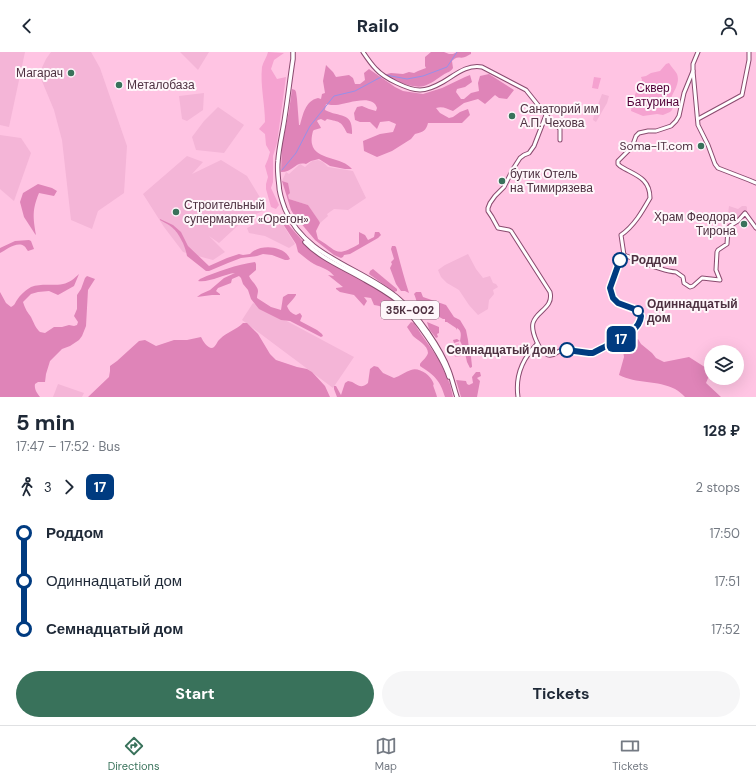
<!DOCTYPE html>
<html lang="en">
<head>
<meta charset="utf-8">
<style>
	body { margin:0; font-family:"DM Sans",sans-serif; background:#f6f6f7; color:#1f2937; height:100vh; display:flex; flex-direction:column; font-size:15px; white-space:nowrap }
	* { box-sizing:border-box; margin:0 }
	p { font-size:13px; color:#747a83 }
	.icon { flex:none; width:22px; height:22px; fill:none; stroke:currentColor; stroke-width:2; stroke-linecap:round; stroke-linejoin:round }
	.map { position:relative; height:345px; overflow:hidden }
	.sheet { display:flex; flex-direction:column; background:#fff; flex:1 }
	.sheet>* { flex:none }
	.badge { padding:0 8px; border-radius:6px; font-size:14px; line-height:26px }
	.tools { position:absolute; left:704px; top:293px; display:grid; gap:8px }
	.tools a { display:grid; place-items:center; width:40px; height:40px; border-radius:50%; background:#fff; box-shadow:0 4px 16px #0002; font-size:20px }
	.map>.badge { position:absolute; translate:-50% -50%; box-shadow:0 0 0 2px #fff }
	.legs { display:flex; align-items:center; gap:6px; height:44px; padding:0 16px; font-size:13px }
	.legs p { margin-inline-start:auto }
	.overview { display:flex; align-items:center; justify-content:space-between; height:68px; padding:0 16px }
	h1 { font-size:22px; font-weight:700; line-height:30px }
	.button { display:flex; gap:8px; margin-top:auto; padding:8px 16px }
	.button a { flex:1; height:46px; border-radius:24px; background:#39725b; color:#fff; font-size:16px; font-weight:700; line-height:46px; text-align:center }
	.button a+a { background:#f6f6f7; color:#1f2937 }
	ul { padding:0 16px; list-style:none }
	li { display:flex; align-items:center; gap:14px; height:48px; font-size:15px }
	li i { display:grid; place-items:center; width:6px; height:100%; margin:0 5px; background:currentColor }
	li i::after { content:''; width:10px; height:10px; margin:-5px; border:3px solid; border-radius:50%; background:#fff }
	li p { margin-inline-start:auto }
	li:first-child i { background:linear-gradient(#0000 50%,currentColor 0) }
	li:last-child i { background:linear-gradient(currentColor 50%,#0000 0) }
	header { display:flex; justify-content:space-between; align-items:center; height:52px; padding:0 16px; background:#fff; font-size:18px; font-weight:700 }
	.menu { display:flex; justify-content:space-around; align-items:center; height:56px; border-top:1px solid #e0e1e3; background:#fff; font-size:11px; color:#747a83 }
	.menu a { display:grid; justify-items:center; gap:2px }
	.menu .current { color:#39725b }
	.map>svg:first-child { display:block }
	.built { fill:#f4b5d7 }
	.green { fill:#f5a2d0 }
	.forest { fill:#df84b8 }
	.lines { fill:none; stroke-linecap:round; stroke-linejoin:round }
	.stream { stroke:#9690e9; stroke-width:1 }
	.tertiary-casing { stroke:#8a4b6f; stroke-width:5 }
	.secondary-casing { stroke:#8a4b6f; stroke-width:5 }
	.trunk-casing { stroke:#8a4b6f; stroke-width:5.5 }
	.tertiary { stroke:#fff; stroke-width:3 }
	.secondary { stroke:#fff; stroke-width:3 }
	.trunk { stroke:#fff; stroke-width:3.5 }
	.line-1-casing { stroke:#fff; stroke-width:9 }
	.line-1 { stroke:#003b80; stroke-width:6 }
	.poi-dot { fill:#39725b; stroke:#fef6fa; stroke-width:1.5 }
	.stop-1-dot { fill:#fff; stroke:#003b80; stroke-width:2 }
	.labels { text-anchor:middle; stroke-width:4; stroke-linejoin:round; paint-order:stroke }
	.shield { fill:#fef6fa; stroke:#836c78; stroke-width:1 }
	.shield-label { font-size:11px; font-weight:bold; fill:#4e3141 }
	.poi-label { font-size:12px; fill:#4e3141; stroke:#fef6fa; text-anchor:start }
	.park-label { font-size:12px; fill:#510038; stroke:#fef6fa }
	.stop-label { font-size:12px; font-weight:bold; fill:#4e3141; stroke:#fef6fa; text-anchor:start }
</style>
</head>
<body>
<header><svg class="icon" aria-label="back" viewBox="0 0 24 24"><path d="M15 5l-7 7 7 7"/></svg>Railo<svg class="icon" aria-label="person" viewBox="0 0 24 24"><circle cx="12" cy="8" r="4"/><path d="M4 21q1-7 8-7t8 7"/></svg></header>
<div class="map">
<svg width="756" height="345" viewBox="0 0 756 345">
	<rect width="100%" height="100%" fill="#ffc4e3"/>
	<g class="built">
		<path d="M0,0H25L9,75L0,73Z"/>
		<path d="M51,0H91L100,16L127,94L124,141L98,159L92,177L71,168L62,88L54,58L39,22L46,7Z"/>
		<path d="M180,0H209L198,18Z"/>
		<path d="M204,41L203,58L187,69L182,67L179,44Z"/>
		<path d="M602,42L609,44L607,51L596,70L593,68L594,63Z"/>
		<path d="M218,55L244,73L224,101L196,98L192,85L204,69Z"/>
		<path d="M0,83L21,86L31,101L14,149L0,137Z"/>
		<path d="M187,104L203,110L192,122L221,108L247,124L267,157L245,167L219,191L209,184L225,200L213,208L183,200L164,175L143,142Z"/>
		<path d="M318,108L323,110L328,115L353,119L366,146L348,158L334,157L327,162L328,164L320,171L308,153L289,147L288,143L290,140L282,129L286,120L289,122L300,112L305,115L312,109Z"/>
		<path d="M729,154L738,157L742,154H746L747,155V158L737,167L736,166L735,167L731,162H728Z"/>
		<path d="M263,168H280L295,192L289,196L265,184L249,181L247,176Z"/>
		<path d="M468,202L476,217L483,226L490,224L493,231L496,232L498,235L493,238L494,242L489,248L488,257L478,263L469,253L459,238L447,231L441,225L438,218L445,213Z"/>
		<path d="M253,251L354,305L333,336L242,268Z"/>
		<path d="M58,332L84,341L82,345H53Z"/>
	</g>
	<g class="green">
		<path d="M268,0L284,1L274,8L271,17L277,27L286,25L277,91L273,104V130L271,136L279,153L276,157L271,155L266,137V132L268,125L265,114L268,107L270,100L266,93L265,82L259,77L265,70C265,52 260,33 262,15C263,10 267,5 268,0Z"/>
		<path d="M669,11C671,15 675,18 677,22C681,33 671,41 670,51H674L672,58L670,60L663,63L657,62L643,64L631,59L633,47L642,28L641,25L646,24L651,21L660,19L666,12Z"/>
		<path d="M594,25L601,26L598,37L592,36Z"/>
		<path d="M459,291L461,304L455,305L453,293Z"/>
	</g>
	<g class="forest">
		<path d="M431,0H444L449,2H453L457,0H471V2C470,2 466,5 465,5C459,7 458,3 452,9L453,16C451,20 447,20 443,23C438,26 431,32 424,34C413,37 395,29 386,23L387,22L391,21L403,22L409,20L414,21L418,19L426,16L425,14V5Z"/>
		<path d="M326,13L333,20L336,25L349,23L353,26L355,32H360L365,28L364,21L369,17L395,35L403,39L423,42L442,36L465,25L470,23L472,30L465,35L457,37L456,40L461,47H464L471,41L479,39L478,31L480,24L489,22L514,38L507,47L499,46L495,43L485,52L478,47L464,51L453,59C447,57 443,54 436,56L440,61L449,66L453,65L460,60L468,57L470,63L462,71H428C426,79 423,80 415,82L411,87L392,99L377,105L364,99L363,89L380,82L393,80L395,75L396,72L389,69L380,70L377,77L370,70H360L355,68L354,61L357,55L362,54L369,57L376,59L377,56C373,41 347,52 336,53C333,53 329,53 326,52L325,58C340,66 353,59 352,82L347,81C341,69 340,70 327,67L325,69L321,67L318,68L317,69L320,74L321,76L314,78L313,79C312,83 311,88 312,92C315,108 343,105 352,117H345L330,114L319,107L311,109L306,112C295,109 294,120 281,120L282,93L289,59L292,37L295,38L296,40L297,47L299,73H300C303,63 305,49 318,46L321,47L322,42L325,41L323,29Z"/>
		<path d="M282,129L288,131L290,141L288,143L289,147L308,153L319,169L320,171L316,179L318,187C338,199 335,206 359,192V180L365,183L368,188L374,185L375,180H379L381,183L378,186L350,202L344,203L343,205L341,206L334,203L315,188L294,163L291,158Z"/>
		<path d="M38,132L52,136L57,139L54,144L39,141C32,158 33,165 36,183L35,182L24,165L20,150L23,141Z"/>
		<path d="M160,167L173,173L181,180L188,194L209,214L227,206L239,202L243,203L250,202C259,192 284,193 290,207L288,208H285L272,203L263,202L257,204L241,206L228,211L209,219H206L187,204C186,199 185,196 183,191C176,177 173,175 160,168Z"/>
		<path d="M283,169H285L310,197L328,206L371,234L390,243L406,257L401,267H397L385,264C383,256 383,254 374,253L371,246L364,245L367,249L364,254L354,243L340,240L336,237V236L343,235L328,223L334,224C329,217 322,216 314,212C309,209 303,204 298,200L296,192L283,172Z"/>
		<path d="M29,188L31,189L34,197L28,199C27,198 25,194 24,194C17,189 6,198 0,201V196L15,189Z"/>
		<path d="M392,194H395L396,195C400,210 404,226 409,241L405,239H401L396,232L390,216L392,212L391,210L394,207L391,197Z"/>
		<path d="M255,210L256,212V218L249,224C251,229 258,234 258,239C258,241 257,243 257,246L271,255L281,258L283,245L288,242H296V243C294,247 290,250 287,254C289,259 291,261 296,263L300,261L302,264L300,269L317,278L322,282L323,284L321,285L290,269L281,268L259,257L251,247L248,238L243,232L241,226L239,224L232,227L231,231L218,236L216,239L220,242V243H212L197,245L201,242L210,238L224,226L235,221C224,222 209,231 198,229L200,227C218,219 236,213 255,210Z"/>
		<path d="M373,217L397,237V239L394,240L369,222L370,219Z"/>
		<path d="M79,222L74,234L58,243L49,239L38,240L31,242L23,250C26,259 27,259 31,265C34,271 35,275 40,280L45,281L54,275H62L69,273L74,274L77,273L78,270L74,264L77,257V243L81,237L85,226L87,224L95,227L88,238L86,274L82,284L79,288L70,294L62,297L50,309L46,322L45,330H38L35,332C34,337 37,341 40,345H0V240L6,251L11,255C15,253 15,251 17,248C20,243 26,238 31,235C41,231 53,234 63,232C69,231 75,226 79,222Z"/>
		<path d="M416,240H421L423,245L446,253L454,265L460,268L466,278L468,288L469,297L471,305L472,314V315L470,316L467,310L465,301L461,299L462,293L460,289L454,291L453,288L457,287L460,289C461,284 462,279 457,276L456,278V276L447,270H445V267H443C436,263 424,262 419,255C417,252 416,246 414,242Z"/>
		<path d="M411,270L414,271L421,282L438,306L450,332L453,345H445C440,328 434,323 420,314V312C422,309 427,305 428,301C428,293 417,288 413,284C411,281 409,278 407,275Z"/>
		<path d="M427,270L439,275V281L437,282L438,285L436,286L429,277Z"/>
		<path d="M243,271H247L258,282L270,302L276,308L297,315L307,317L312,320L325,334L330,345H88L109,325L110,319V314L117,309L139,289L145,288L156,294L174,288H187L201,285C203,289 207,296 212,296C216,295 217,289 220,287C227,280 236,278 243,271Z"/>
		<path d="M638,287L641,292L652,301L656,306L664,310L689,305L711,319L706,331L721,345H685C682,342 679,339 675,337C658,328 636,332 619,323L624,305L622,292Z"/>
		<path d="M374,314L378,315L383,321L394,326C400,324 405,320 411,318C419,315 430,323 433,330C435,335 432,330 434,336C435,339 436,341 437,345H337L334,337V334H336L341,343L345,331L348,329C357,330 359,339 368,331L370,317Z"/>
		<path d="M476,320H480L481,324L477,326L480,329L477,345H461L456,328L466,329L467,332L469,333L473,331L472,325Z"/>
	</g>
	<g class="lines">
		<g class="stream">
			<path d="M386,23L407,27L423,24L447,15L457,0"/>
			<path d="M282,118L296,101L310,74L334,44L355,39L381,25"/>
		</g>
		<defs>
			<g id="tertiary">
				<path d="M363,0C367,6 371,12 376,17C384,26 408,38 420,38C428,38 436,34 443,30C455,23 467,12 482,15L526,38L546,63"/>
				<path d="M560,88V77L546,63L534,94L529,101L524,103L520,106L513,117L504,135L495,144L490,151L488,156V159L492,165L498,176L509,178L511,179L550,240C554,256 536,259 533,271C531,279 539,300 548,303C554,305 557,299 562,298C567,297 583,300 589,301H593C603,296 654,273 637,259C631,253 617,255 613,246C607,237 618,211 624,203"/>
				<path d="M624,203L621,183C634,174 642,160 650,146C650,125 634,123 620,114L618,112V109L632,95L636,84L639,81L648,79H656L671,74L676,69L679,64L684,41L693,19"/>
				<path d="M624,203C640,209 660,219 676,220L683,225L684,231L690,235L693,234L702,226L720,228L716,218L717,200L718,198L727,192L728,177L730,174L738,169L745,161L756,176"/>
				<path d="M518,345C515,324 522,307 537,292"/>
			</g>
			<g id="secondary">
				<path d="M698,0L693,12V19L698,73L708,93L715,112L718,116L749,128L756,131"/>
				<path d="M698,67L742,43L749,8V0"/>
			</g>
			<g id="trunk">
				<path d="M293,0V7C290,26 288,45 285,64C283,79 279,94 278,109C277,117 278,125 279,133C279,141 282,149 285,157C305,206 362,215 399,247C417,262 441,297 449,319C452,327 454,336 457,345"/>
				<path d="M305,190C321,207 345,216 365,228C376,234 388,241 398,249C415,265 442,303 449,325"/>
			</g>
		</defs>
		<use href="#tertiary" class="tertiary-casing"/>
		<use href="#secondary" class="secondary-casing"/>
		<use href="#trunk" class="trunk-casing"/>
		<use href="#tertiary" class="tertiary"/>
		<use href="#secondary" class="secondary"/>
		<use href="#trunk" class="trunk"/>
	</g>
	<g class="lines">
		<defs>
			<path id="line-1" d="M567,298L589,301H593C598,298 603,296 608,293C619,287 640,279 641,264L637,258L618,251L613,246L610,236L620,208"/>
		</defs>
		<use href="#line-1" class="line-1-casing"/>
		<use href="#line-1" class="line-1"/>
	</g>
	<g class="poi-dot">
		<circle cx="71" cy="21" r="4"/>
		<circle cx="119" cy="33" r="4"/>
		<circle cx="512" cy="64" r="4"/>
		<circle cx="701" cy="94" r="4"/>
		<circle cx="502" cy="129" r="4"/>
		<circle cx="176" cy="160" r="4"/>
		<circle cx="744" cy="172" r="4"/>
	</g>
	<g class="stop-1-dot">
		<circle cx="620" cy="208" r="7"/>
		<circle cx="638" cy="259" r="5"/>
		<circle cx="567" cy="298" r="7"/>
	</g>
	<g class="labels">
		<rect class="shield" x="381" y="249" width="58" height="18" rx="3"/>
		<g class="shield-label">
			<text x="410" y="262">35К-002</text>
		</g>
		<g class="poi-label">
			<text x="63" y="25" text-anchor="end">Магарач</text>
			<text x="127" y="37">Металобаза</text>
			<text x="520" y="61">Санаторий им<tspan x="520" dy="14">А.П. Чехова</tspan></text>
			<text x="693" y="98" text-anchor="end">Soma-IT.com</text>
			<text x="510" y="126">бутик Отель<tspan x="510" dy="14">на Тимирязева</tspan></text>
			<text x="184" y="157">Строительный<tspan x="184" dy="14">супермаркет «Орегон»</tspan></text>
			<text x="736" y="169" text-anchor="end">Храм Феодора<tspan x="736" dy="14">Тирона</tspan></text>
		</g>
		<g class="park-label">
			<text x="653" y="40">Сквер<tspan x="653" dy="14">Батурина</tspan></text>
		</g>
		<g class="stop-label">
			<text x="631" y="212">Роддом</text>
			<text x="647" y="256">Одиннадцатый<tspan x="647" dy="14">дом</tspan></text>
			<text x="556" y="302" text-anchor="end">Семнадцатый дом</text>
		</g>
	</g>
</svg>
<div class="tools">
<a><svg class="icon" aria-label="layers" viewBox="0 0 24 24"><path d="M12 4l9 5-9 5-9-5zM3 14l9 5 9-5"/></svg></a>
</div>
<b class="badge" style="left:621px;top:287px;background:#003b80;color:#fff">17</b>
</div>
<section class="sheet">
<div class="overview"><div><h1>5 min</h1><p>17:47 – 17:52 · Bus</p></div><b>128 ₽</b></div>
<div class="legs"><svg class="icon" aria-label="walk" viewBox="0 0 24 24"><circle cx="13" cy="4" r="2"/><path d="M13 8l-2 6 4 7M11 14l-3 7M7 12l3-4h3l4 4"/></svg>3<svg class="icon" aria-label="forward" viewBox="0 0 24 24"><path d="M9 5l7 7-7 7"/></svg><b class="badge" style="background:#003b80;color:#fff">17</b><p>2 stops</p></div>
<ul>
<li><i style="color:#003b80"></i><b>Роддом</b><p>17:50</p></li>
<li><i style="color:#003b80"></i><span>Одиннадцатый дом</span><p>17:51</p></li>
<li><i style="color:#003b80"></i><b>Семнадцатый дом</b><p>17:52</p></li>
</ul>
<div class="button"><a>Start</a><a>Tickets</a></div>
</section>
<nav class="menu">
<a class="current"><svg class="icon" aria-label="directions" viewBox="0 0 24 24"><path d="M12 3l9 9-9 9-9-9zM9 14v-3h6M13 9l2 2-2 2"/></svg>Directions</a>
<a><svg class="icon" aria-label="map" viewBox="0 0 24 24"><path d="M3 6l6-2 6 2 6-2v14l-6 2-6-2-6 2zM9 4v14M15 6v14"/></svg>Map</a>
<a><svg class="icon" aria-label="tickets" viewBox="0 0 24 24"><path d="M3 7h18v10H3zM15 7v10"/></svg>Tickets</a>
</nav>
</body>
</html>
